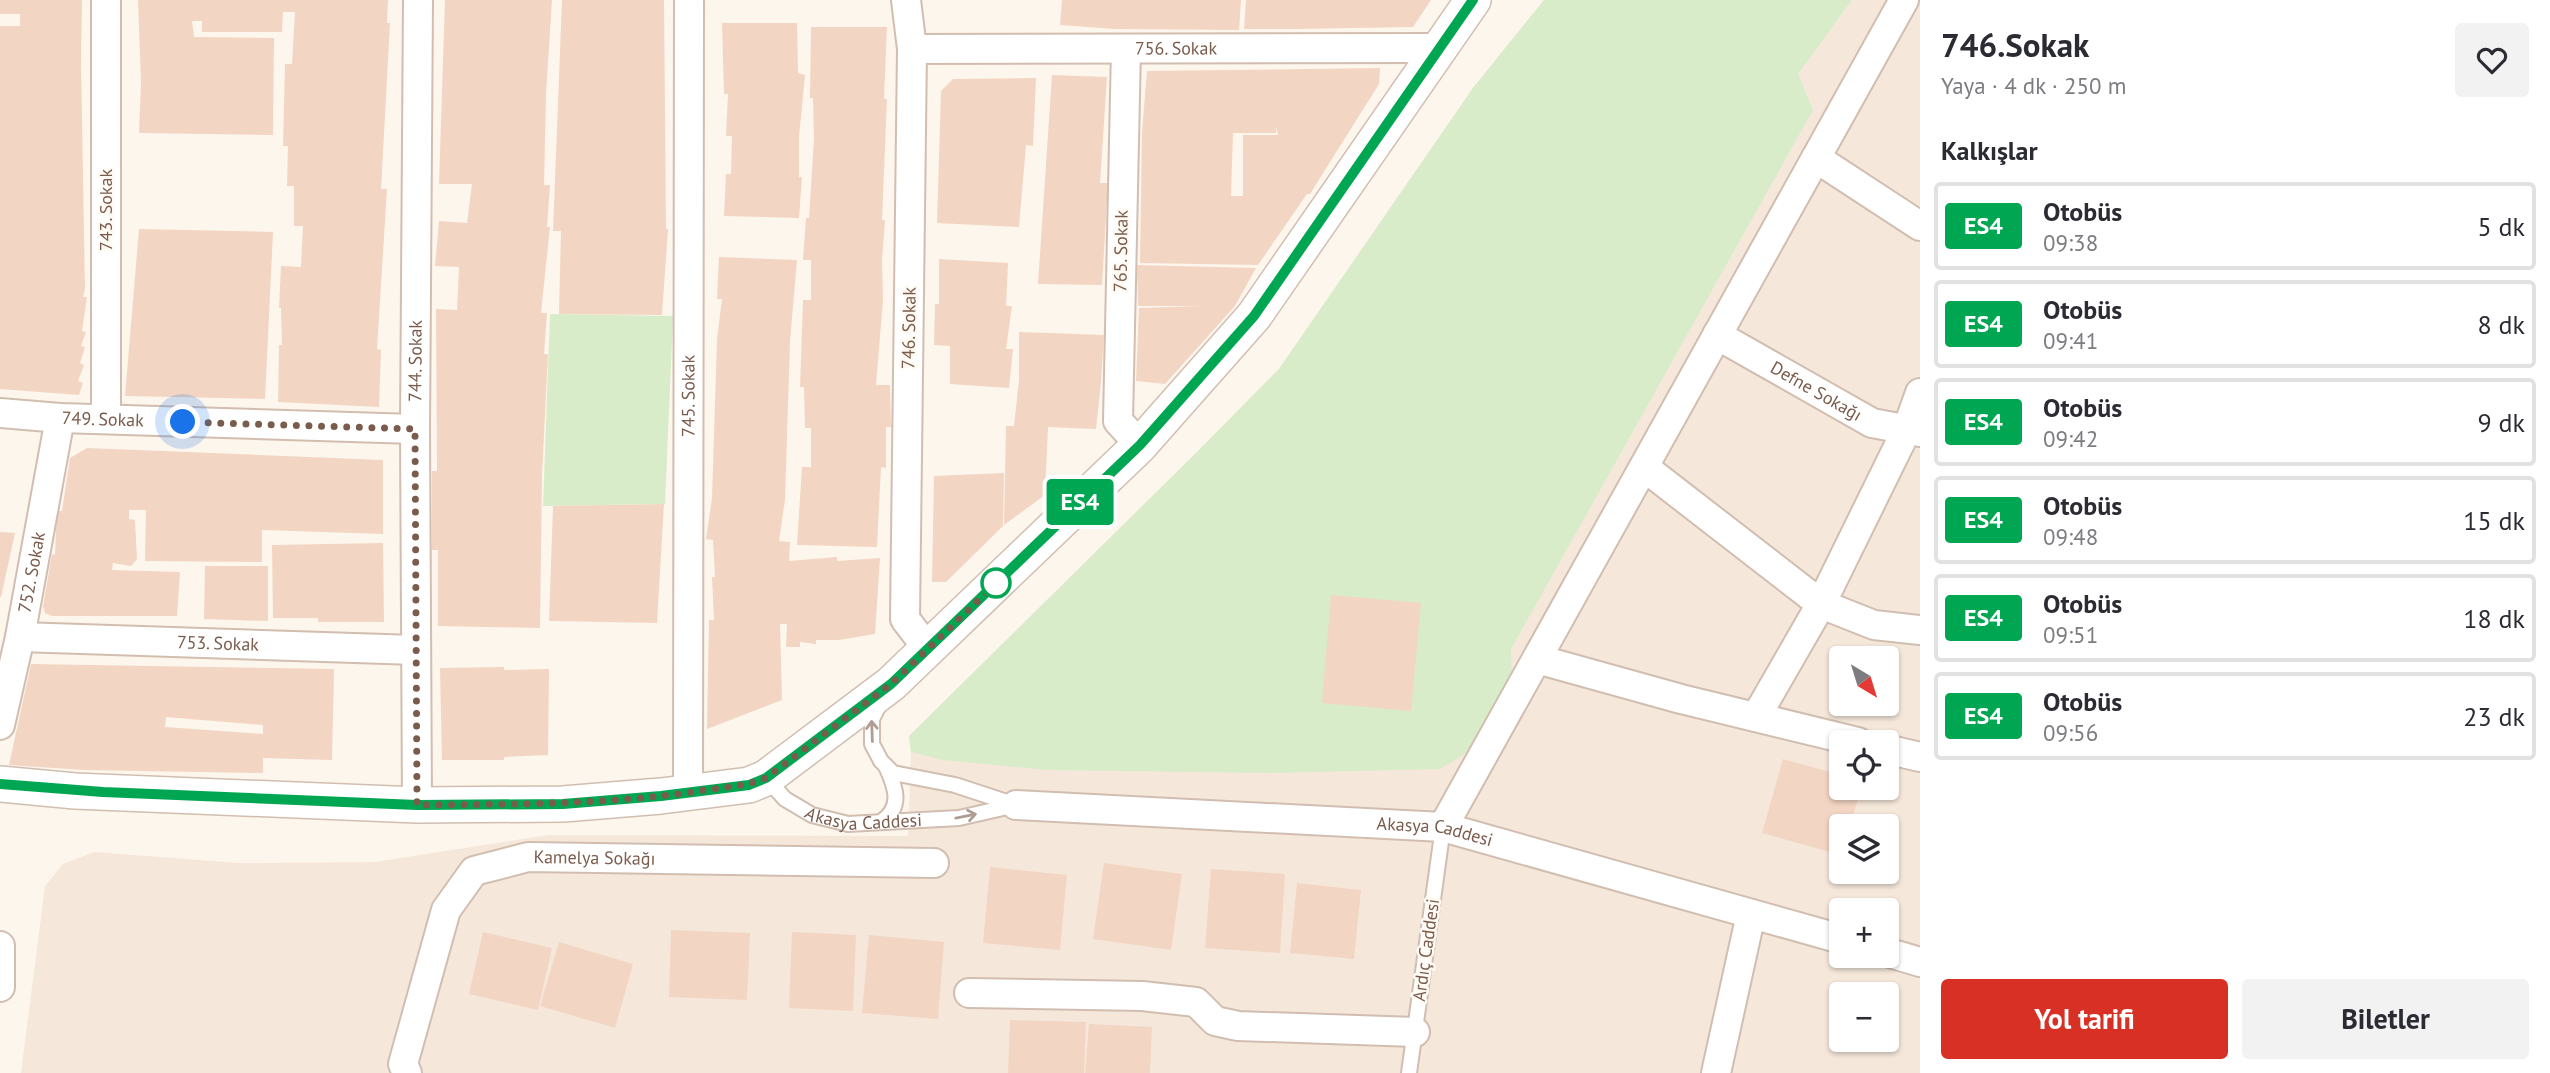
<!DOCTYPE html>
<html lang="tr">
<head>
<meta charset="utf-8">
<style>
	body { margin:0; font-family:"PT Sans",sans-serif; background:#f2f2f3; color:#2b2b33; height:100vh; display:flex; flex-direction:column; font-size:26px; white-space:nowrap }
	* { box-sizing:border-box; margin:0 }
	p { font-size:23px; color:#7c7c81 }
	.icon { flex:none; width:38px; height:38px; fill:none; stroke:currentColor; stroke-width:2; stroke-linecap:round; stroke-linejoin:round }
	.map { position:relative; flex:1; overflow:hidden }
	.side { display:flex; flex-direction:column; background:#fff; width:630px }
	.side>* { flex:none }
	.badge { padding:0 14px; border-radius:5px; font-size:24px; line-height:46px }
	.needle { width:46px; rotate:142deg }
	.fabs { position:absolute; left:1829px; top:646px; display:grid; gap:14px }
	.fabs a { display:grid; place-items:center; width:70px; height:70px; border-radius:7px; background:#fff; box-shadow:0 2px 5px #0004; font-size:35px }
	.you { position:absolute; width:35px; height:35px; margin:-18px; border:5px solid #fff; border-radius:50%; background:#1a73e8; box-shadow:0 0 0 10px #1a73e833 }
	.map>.badge { position:absolute; translate:-50% -50%; box-shadow:0 0 0 4px #fff }
	h2 { padding:0 21px; font-size:26px; line-height:63px }
	.round { display:grid; place-items:center; flex:none; width:74px; height:74px; border-radius:7px; background:#f2f2f3 }
	.head { display:flex; align-items:center; justify-content:space-between; height:119px; padding:0 21px }
	h1 { font-size:33px; font-weight:600; line-height:52px }
	.primary-button { display:flex; gap:14px; margin-top:auto; padding:14px 21px }
	.primary-button a { flex:1; height:80px; border-radius:7px; background:#d93025; color:#fff; font-size:28px; font-weight:600; line-height:80px; text-align:center }
	.primary-button a+a { background:#f2f2f3; color:#2b2b33 }
	ul { padding:0; list-style:none }
	li { display:flex; align-items:center; gap:21px; height:88px; margin:0 14px 10px; padding:0 7px; border:4px solid #e1e1e2; border-radius:7px }
	li div { flex:1 }
	li b { display:block; font-size:26px }
	li em { font-style:normal }
	li .badge { min-width:77px; font-weight:700; text-align:center }
	main { display:flex; flex:1; min-height:0 }
	.map>svg:first-child { display:block }
	.residential { fill:#f5e8da; fill-rule:evenodd }
	.green { fill:#d8ecc9 }
	.building { fill:#f3d5c3; fill-rule:evenodd }
	.lines { fill:none; stroke-linecap:round; stroke-linejoin:round }
	.service-casing { stroke:#d1beb0; stroke-width:18 }
	.minor-casing { stroke:#d1beb0; stroke-width:32 }
	.tertiary-casing { stroke:#d1beb0; stroke-width:38 }
	.service { stroke:#fff; stroke-width:14 }
	.minor { stroke:#fff; stroke-width:28 }
	.tertiary { stroke:#fff; stroke-width:35 }
	.oneway { stroke:#af9d94 }
	.line-casing { stroke:#fff; stroke-width:16 }
	.line { stroke:#00a651; stroke-width:10 }
	.walk { stroke:#7a5c4d; stroke-width:7; stroke-dasharray:0 12.6 }
	.stop-dot { fill:#fff; stroke:#00a651; stroke-width:3.5 }
	.labels { text-anchor:middle; stroke-width:5; stroke-linejoin:round; paint-order:stroke }
	.street-label { font-size:18px; fill:#7a5c4d; stroke:#fffaf3 }
</style>
</head>
<body>
<main>
<div class="map">
<svg width="1920" height="1073" viewBox="0 0 1920 1073">
	<rect width="100%" height="100%" fill="#fdf6ec"/>
	<path class="residential" d="M1544,0H1920V1073H21L45,886L63,864L94,852L239,863L375,862L548,835L908,836L911,752L909,736L1196,453L1279,369L1473,88ZM1841,658H1886V704H1841ZM1841,742H1886V788H1841ZM1841,826H1886V872H1841ZM1841,910H1886V956H1841ZM1841,994H1886V1040H1841Z"/>
	<g class="green">
		<path d="M1544,0H1852L1798,74L1813,110L1511,649L1512,676L1471,750L1440,769L1269,773L1047,770L943,760L911,752L909,736L1196,453L1279,369L1473,88Z"/>
		<path d="M550,314L673,316L665,504L543,506Z"/>
	</g>
	<g class="building">
		<path d="M0,0H82L81,62L85,289L83,297H87L82,331L86,332L81,346L85,347L80,363L84,365L78,381L83,383L79,395L0,389V26H20V14H0Z"/>
		<path d="M138,0H388L387,23H390L381,189H387L377,349L381,350L379,407L278,402L279,345H282L281,308H279L281,266L301,267L303,226H294V186H287L288,146H283L285,64H292L295,12H283L282,32H202V21H192L194,37L274,38L273,135L139,133L141,83Z"/>
		<path d="M445,0H552L546,94L544,185H550L547,227H550L541,313H547L544,354H548L542,475L540,628L438,626V550H432V471H437L436,309L457,310L459,267L435,266L439,221L467,223L472,184H439Z"/>
		<path d="M562,0H664L666,229H668L662,315L559,314L561,231H553Z"/>
		<path d="M1062,0H1241L1239,30L1115,29L1060,25Z"/>
		<path d="M1246,0H1431L1413,27L1296,29H1244Z"/>
		<path d="M722,23H797L798,73L805,75L799,137V177H802L799,218L724,216L726,174H731L732,136H726L728,94H724Z"/>
		<path d="M811,27H887L884,99H887L882,220H885L882,261L883,300L876,385H890L891,427H886V468L881,467L877,547L797,545L802,467H811V428H805L804,387H800L803,300H811V260H803L806,218H809L814,138L813,98H810Z"/>
		<path d="M1380,68L1379,84L1310,194H1307L1258,265L1140,263L1142,133L1147,71ZM1276,126L1278,135H1243V196H1231L1233,133H1276Z"/>
		<path d="M1052,75L1107,77L1100,183H1108L1102,285L1038,284Z"/>
		<path d="M1036,78L1033,146L1026,145L1019,227L937,223L941,91L953,79Z"/>
		<path d="M139,229L273,232L265,399L125,396Z"/>
		<path d="M719,257L797,260L790,341L785,500L779,541L790,542L789,561L837,557V561L880,558L875,634L839,640H816V644L800,642V647H786L787,624H780L782,700L707,729L709,620H714L712,577H715L713,540L706,539L712,498L717,339L722,299H717Z"/>
		<path d="M939,259L1008,263L1006,306H1012L1006,349H1013L1009,388L950,384V346L934,345L935,304H939Z"/>
		<path d="M1137,265L1256,268L1235,306L1165,384L1136,381L1139,308L1202,306H1138Z"/>
		<path d="M1019,332L1104,335L1101,382L1096,429L1048,427L1045,495L1004,525L1006,426H1014L1019,380Z"/>
		<path d="M87,448L383,460V534L262,530V562L145,561L146,510H129V519L135,520L137,559L131,566L113,563L112,570L180,572L177,616H52L45,613L43,606L52,554L55,555L57,511H62L70,458Z"/>
		<path d="M1004,473L1003,526L946,582H932L934,476Z"/>
		<path d="M664,504L657,623L549,621L553,506Z"/>
		<path d="M0,532L15,533L1,597H0Z"/>
		<path d="M383,543L384,622H318V618H273L272,545Z"/>
		<path d="M205,566H268V621L204,619Z"/>
		<path d="M1331,595L1421,603L1411,711L1322,703Z"/>
		<path d="M31,664L334,669L332,760L263,758V773L84,770L9,765ZM166,717L263,725V734L165,727Z"/>
		<path d="M504,667V670L549,669L548,755L504,757V760H442L440,668Z"/>
		<path d="M1783,759L1841,775V788H1861L1850,826H1841V855L1762,833Z"/>
		<path d="M1104,863L1182,874L1171,950L1093,939Z"/>
		<path d="M990,867L1067,875L1060,950L983,943Z"/>
		<path d="M1211,869L1285,874L1280,953L1205,948Z"/>
		<path d="M1297,883L1361,890L1354,959L1290,953Z"/>
		<path d="M671,930L750,933L747,1000L669,997Z"/>
		<path d="M483,932L552,948L538,1010L469,994Z"/>
		<path d="M792,932L856,935L853,1011L789,1008Z"/>
		<path d="M869,935L944,942L938,1019L862,1013Z"/>
		<path d="M559,942L633,964L615,1028L540,1006Z"/>
		<path d="M1010,1020L1086,1022L1084,1073H1008Z"/>
		<path d="M1089,1024L1152,1027L1150,1073H1085Z"/>
	</g>
	<g class="lines">
		<defs>
			<g id="service">
				<path id="s1" d="M766,778L785,799L812,815L848,824L959,818L1016,805L955,785L893,773L881,761L872,744V719L879,705"/>
				<path d="M881,822C903,807 896,788 886,766"/>
				<path d="M1409,1073L1443,827"/>
			</g>
			<g id="minor">
				<path d="M106,0V419"/>
				<path d="M906,0L912,49L905,619L928,649"/>
				<path id="s2" d="M912,49L1439,48"/>
				<path d="M1126,49L1118,421L1140,445"/>
				<path d="M1816,158L1920,226"/>
				<path id="s3" d="M1717,335L1872,423L1920,432"/>
				<path id="s4" d="M0,413L60,418L415,429"/>
				<path d="M1644,467L1821,604L1874,625L1920,630"/>
				<path id="s5" d="M20,637L416,650"/>
				<path d="M1537,659L1681,699L1858,742"/>
				<path d="M1756,717L1821,604L1907,429L1920,393"/>
				<path id="s6" d="M0,725L20,637L60,418"/>
				<path d="M1886,749L1920,757"/>
				<path id="s7" d="M688,793L689,0"/>
				<path id="s8" d="M417,805L415,429L418,0"/>
				<path id="s9" d="M1016,805L1443,827L1841,939"/>
				<path d="M1443,827L1904,0"/>
				<path d="M0,946V987"/>
				<path d="M1886,952L1920,962"/>
				<path d="M969,993L1142,996L1196,1002L1215,1021L1238,1026L1415,1032"/>
				<path id="s10" d="M407,1073L403,1064L446,910L474,871L528,857L934,863"/>
				<path d="M1716,1073L1751,914"/>
			</g>
			<path id="tertiary" d="M0,784L75,791L417,805L563,804L661,796L749,785L766,778L891,684L1140,445L1254,316L1473,0"/>
		</defs>
		<use href="#service" class="service-casing"/>
		<use href="#minor" class="minor-casing"/>
		<use href="#tertiary" class="tertiary-casing"/>
		<use href="#service" class="service"/>
		<use href="#minor" class="minor"/>
		<use href="#tertiary" class="tertiary"/>
	</g>
	<defs><path id="oneway-shaft" d="M-6 0H5M1.5-3L5.5 0L1.5 3" fill="none" stroke-width="1.6" stroke-linecap="round" stroke-linejoin="round" transform="scale(1.75)"/></defs>
	<g class="oneway">
		<use href="#oneway-shaft" transform="translate(872 731) rotate(-92)"/>
		<use href="#oneway-shaft" transform="translate(966 816) rotate(-11)"/>
	</g>
	<g class="lines">
		<defs>
			<path id="line" d="M0,784L103,792L417,805L563,804L661,796L749,785L766,778L891,684L1140,445L1254,316L1473,0"/>
		</defs>
		<use href="#line" class="line-casing"/>
		<use href="#line" class="line"/>
		<path class="walk" d="M183,422L415,429L417,805C511,804 605,805 699,791C722,787 745,787 766,778L891,684L1005,575L996,583"/>
	</g>
	<circle class="stop-dot" cx="996" cy="583" r="14"/>
	<g class="labels">
		<g class="street-label">
			<text dy="6" stroke="none"><textPath href="#s2" startOffset="264">756. Sokak</textPath></text>
			<text transform="translate(106 210) rotate(-90)" y="6">743. Sokak</text>
			<text transform="translate(1121 251) rotate(-89)" y="6">765. Sokak</text>
			<text transform="translate(909 328) rotate(-89)" y="6">746. Sokak</text>
			<text dy="6" stroke="none"><textPath href="#s8" startOffset="444">744. Sokak</textPath></text>
			<text dy="6" stroke="none"><textPath href="#s3" startOffset="114">Defne Sokağı</textPath></text>
			<text dy="6" stroke="none"><textPath href="#s7" startOffset="397">745. Sokak</textPath></text>
			<text dy="6" stroke="none"><textPath href="#s4" startOffset="103">749. Sokak</textPath></text>
			<text dy="6" stroke="none"><textPath href="#s6" startOffset="156">752. Sokak</textPath></text>
			<text dy="6" stroke="none"><textPath href="#s5" startOffset="198">753. Sokak</textPath></text>
			<text dy="6" stroke="none"><textPath href="#s1" startOffset="112">Akasya Caddesi</textPath></text>
			<text dy="6" stroke="none"><textPath href="#s9" startOffset="420">Akasya Caddesi</textPath></text>
			<text dy="6" stroke="none"><textPath href="#s10" startOffset="340">Kamelya Sokağı</textPath></text>
			<text transform="translate(1426 950) rotate(-82)" y="6">Ardıç Caddesi</text>
		</g>
	</g>
</svg>
<div class="fabs">
<a><svg class="needle" viewBox="-14 -14 28 28"><path d="M0-13l5 13h-10z" fill="#e53935"/><path d="M0 13l5-13h-10z" fill="#7c7c81"/></svg></a>
<a><svg class="icon" aria-label="locate" viewBox="0 0 24 24"><circle cx="12" cy="12" r="6"/><path d="M12 2v4M12 18v4M2 12h4M18 12h4"/></svg></a>
<a><svg class="icon" aria-label="layers" viewBox="0 0 24 24"><path d="M12 4l9 5-9 5-9-5zM3 14l9 5 9-5"/></svg></a>
<a>+</a>
<a>−</a>
</div>
<div class="you" style="left:183px;top:422px"></div>
<b class="badge" style="left:1080px;top:502px;background:#00a651;color:#fff">ES4</b>
</div>
<section class="side">
<div class="head"><div><h1>746.Sokak</h1><p>Yaya · 4 dk · 250 m</p></div><a class="round"><svg class="icon" aria-label="heart" viewBox="0 0 24 24"><path d="M12 20l-8-8c-3-5 5-10 8-4 3-6 11-1 8 4z"/></svg></a></div>
<h2>Kalkışlar</h2>
<ul>
<li><span class="badge" style="background:#00a651;color:#fff">ES4</span><div><b>Otobüs</b><p>09:38</p></div><em>5 dk</em></li>
<li><span class="badge" style="background:#00a651;color:#fff">ES4</span><div><b>Otobüs</b><p>09:41</p></div><em>8 dk</em></li>
<li><span class="badge" style="background:#00a651;color:#fff">ES4</span><div><b>Otobüs</b><p>09:42</p></div><em>9 dk</em></li>
<li><span class="badge" style="background:#00a651;color:#fff">ES4</span><div><b>Otobüs</b><p>09:48</p></div><em>15 dk</em></li>
<li><span class="badge" style="background:#00a651;color:#fff">ES4</span><div><b>Otobüs</b><p>09:51</p></div><em>18 dk</em></li>
<li><span class="badge" style="background:#00a651;color:#fff">ES4</span><div><b>Otobüs</b><p>09:56</p></div><em>23 dk</em></li>
</ul>
<div class="primary-button"><a>Yol tarifi</a><a>Biletler</a></div>
</section>
</main>
</body>
</html>
